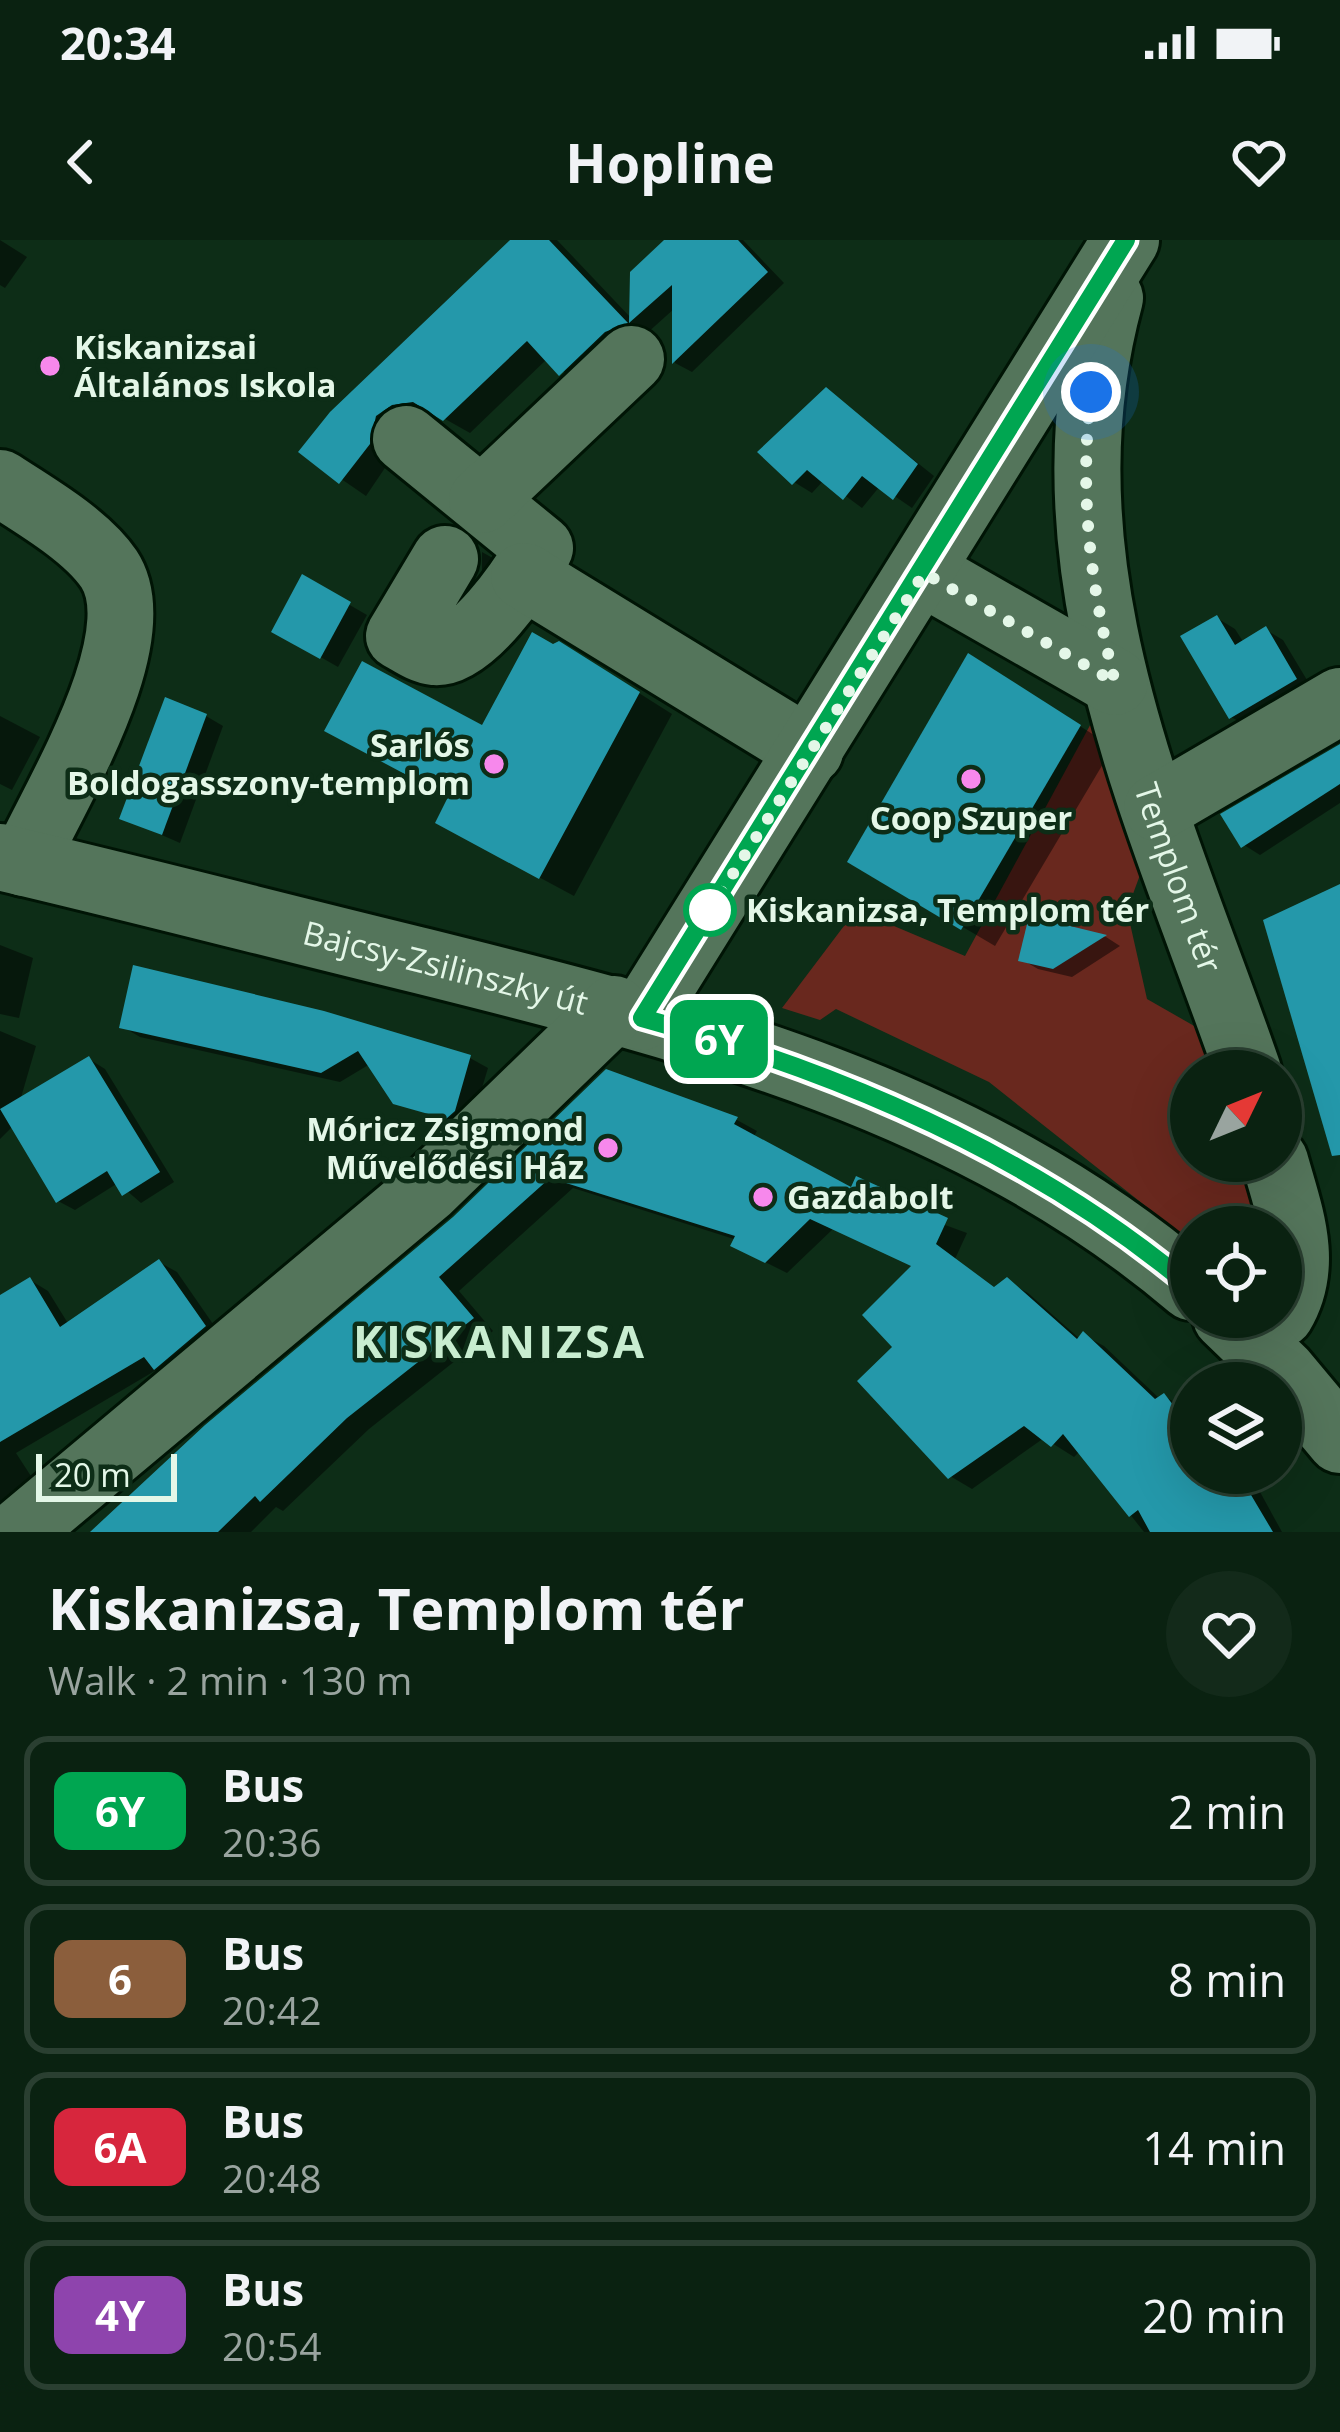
<!DOCTYPE html>
<html lang="en">
<head>
<meta charset="utf-8">
<style>
	body { margin:0; font-family:"Open Sans",sans-serif; background:#132a1a; color:#f1f3f6; height:100vh; display:flex; flex-direction:column; font-size:45px; white-space:nowrap }
	* { box-sizing:border-box; margin:0 }
	p { font-size:39px; color:#99a49f }
	.icon { flex:none; width:66px; height:66px; fill:none; stroke:currentColor; stroke-width:2; stroke-linecap:round; stroke-linejoin:round }
	.map { position:relative; height:1292px; overflow:hidden }
	.drawer { display:flex; flex-direction:column; background:#0a2211; flex:1 }
	.drawer>* { flex:none }
	.badge { padding:0 24px; border-radius:18px; font-size:42px; line-height:78px }
	.needle { width:78px; rotate:47deg }
	.fabs { position:absolute; left:1170px; top:810px; display:grid; gap:24px }
	.fabs a { display:grid; place-items:center; width:132px; height:132px; border-radius:50%; background:#0a2211; box-shadow:0 12px 48px #0002,0 0 0 3px #2a3f31; font-size:60px }
	.scale { position:absolute; left:36px; bottom:30px; width:141px; box-sizing:border-box; padding-left:12px; border:6px solid #e4f7e8; border-top:0; font-size:33px; line-height:42px; white-space:nowrap; color:#e4f7e8; -webkit-text-stroke:9px #0d2d17; paint-order:stroke }
	.you { position:absolute; width:60px; height:60px; margin:-30px; border:9px solid #fff; border-radius:50%; background:#1a73e8; box-shadow:0 0 0 18px #1a73e833 }
	.map>.badge { position:absolute; translate:-50% -50%; box-shadow:0 0 0 6px #fff }
	.round { display:grid; place-items:center; flex:none; width:126px; height:126px; border-radius:63px; background:#132a1a }
	.overview { display:flex; align-items:center; justify-content:space-between; height:204px; padding:0 48px }
	h1 { font-size:57px; font-weight:700; line-height:90px }
	ul { padding:0; list-style:none }
	li { display:flex; align-items:center; gap:36px; height:150px; margin:0 24px 18px; padding:0 24px; border:6px solid #2a3f31; border-radius:24px }
	li div { flex:1 }
	li b { display:block; font-size:45px }
	li em { font-style:normal }
	li .badge { min-width:132px; font-weight:700; text-align:center }
	.status { display:flex; justify-content:space-between; align-items:center; height:84px; padding:0 60px; background:#0a2211; direction:ltr }
	.status svg { height:33px; fill:currentColor }
	header { display:flex; justify-content:space-between; align-items:center; height:156px; padding:0 48px; background:#0a2211; font-size:54px; font-weight:700 }
	.map>svg:first-child { display:block }
	.green { fill:#69281e }
	.shadow { fill:#0007 }
	.building { fill:#2498aa }
	.lines { fill:none; stroke-linecap:round; stroke-linejoin:round }
	.minor-casing { stroke:#001405; stroke-width:72 }
	.minor { stroke:#54755b; stroke-width:66 }
	.line-casing { stroke:#fff; stroke-width:27 }
	.line { stroke:#00a651; stroke-width:18 }
	.walk { stroke:#e4f7e8; stroke-width:12; stroke-dasharray:0 21.6 }
	.poi-dot { fill:#f788ec; stroke:#0d2d17; stroke-width:4.5 }
	.stop-dot { fill:#fff; stroke:#00a651; stroke-width:6 }
	.labels { text-anchor:middle; stroke-width:9; stroke-linejoin:round; paint-order:stroke }
	.poi-label { font-size:33px; font-weight:bold; fill:#e4f7e8; stroke:#0d2d17; text-anchor:start }
	.street-label { font-size:33px; fill:#e4f7e8; stroke:#0d2d17 }
	.stop-label { font-size:33px; font-weight:bold; fill:#e4f7e8; stroke:#0d2d17; text-anchor:start }
	.district-label { font-size:45px; font-weight:bold; letter-spacing:3px; fill:#c8edd0; stroke:#0d2d17 }
</style>
</head>
<body>
<div class="status"><b>20:34</b><svg viewBox="0 0 49 12"><path d="M0 12V9h3v3zM5 12V6h3v6zM10 12V3h3v9zM15 12V0h3v12zM26 1h20v11H26zM47 4h2v5h-2z"/></svg></div>
<header><svg class="icon" aria-label="back" viewBox="0 0 24 24"><path d="M15 5l-7 7 7 7"/></svg>Hopline<svg class="icon" aria-label="heart" viewBox="0 0 24 24"><path d="M12 20l-8-8c-3-5 5-10 8-4 3-6 11-1 8 4z"/></svg></header>
<div class="map">
<svg width="1340" height="1292" viewBox="0 0 1340 1292">
	<rect width="100%" height="100%" fill="#0d2d17"/>
	<path class="green" d="M1101,465L1153,600L1127,670L1147,759L1210,795L1221,831H1191V921H1251L1272,987H1191V1002L989,842L836,769L820,780L782,768L856,670L965,716Z"/>
	<g class="shadow">
		<path d="M0,0L27,17L5,48L0,45Z"/>
		<path d="M514,0H557L632,79L669,0H743L784,43L692,132L675,123V68L586,148L547,119L470,193L438,175L420,176L366,256L302,212Z"/>
		<path d="M826,150L934,236L912,268L880,246L862,268L824,240L812,253L794,242Z"/>
		<path d="M482,312L498,321V339L482,330Z"/>
		<path d="M303,338L367,375L338,427L275,391Z"/>
		<path d="M1217,378L1235,389L1244,403L1266,390L1283,400L1313,450L1249,487L1231,477Z"/>
		<path d="M593,424L672,474L574,656L472,601L483,489Z"/>
		<path d="M1002,437L1113,507L995,706L851,621Z"/>
		<path d="M0,476L40,497L12,550L0,544Z"/>
		<path d="M206,476L223,486L180,603L123,578Z"/>
		<path d="M1340,508V563L1260,615L1244,605Z"/>
		<path d="M1031,680L1106,697L1120,706L1072,737L1038,729L1021,719Z"/>
		<path d="M0,705L33,718L19,778L0,774Z"/>
		<path d="M123,787L470,818L488,828L472,881L465,887L395,862L370,824L340,842L140,797Z"/>
		<path d="M0,791L36,806L20,861L89,819L105,829L174,942L141,963L118,943L75,970L58,961L12,887L0,899Z"/>
		<path d="M607,832L737,880L757,891L753,898L852,951L967,993L955,1019L997,1049L1007,1041L1028,1053L1080,1099L1083,1095L1104,1106L1160,1159L1164,1156L1186,1169L1191,1176V1233H1241L1254,1241L1282,1292H1144L1080,1211L1074,1217L1044,1198L972,1249L950,1236L897,1107L915,1027L833,989L787,1033L755,1017L737,1000L573,948L459,1051L493,1091L369,1189L283,1271L276,1267L251,1292H95L455,979Z"/>
		<path d="M159,1022L177,1032L222,1097L173,1138L158,1129L16,1213L40,1250L0,1284V1058L30,1040L48,1051L69,1085Z"/>
	</g>
	<g class="building">
		<path d="M510,0H549L628,83L605,92L559,136L527,101L443,181L413,162L392,165L376,176L370,204L339,244L298,212L330,172Z"/>
		<path d="M664,0H738L768,32L672,124V45L629,83L630,32Z"/>
		<path d="M826,147L918,224L893,260L862,236L843,260L807,230L792,245L757,212Z"/>
		<path d="M302,334L351,362L320,419L271,392Z"/>
		<path d="M1217,375L1235,405L1266,386L1297,439L1229,479L1180,396Z"/>
		<path d="M532,392L553,404L559,401L640,452L539,639L435,583L448,557L324,491L362,421L482,485Z"/>
		<path d="M968,413L1081,485L961,690L847,622Z"/>
		<path d="M165,457L207,474L162,595L119,579Z"/>
		<path d="M1340,504V544L1241,608L1220,574Z"/>
		<path d="M1340,644V915L1332,916L1263,680Z"/>
		<path d="M1029,676L1107,695L1053,729L1018,721Z"/>
		<path d="M133,725L324,771L471,815L455,871L446,879L393,864L358,811L321,833L119,788Z"/>
		<path d="M89,816L160,932L122,956L107,931L56,963L0,869Z"/>
		<path d="M606,829L738,877L734,884L851,947L856,936L948,978L936,1004L994,1047L1007,1037L1077,1099L1083,1091L1155,1159L1164,1153L1191,1189V1233H1238L1273,1292H1150L1138,1270L1129,1277L1063,1194L1051,1207L1024,1186L948,1239L857,1141L892,1107L862,1075L911,1026L810,979L765,1023L730,1006L735,996L550,938L439,1037L474,1078L347,1178L260,1262L255,1256L218,1292H90L205,1185L453,977Z"/>
		<path d="M159,1019L206,1086L154,1130L144,1117L0,1202V1055L30,1037L60,1087Z"/>
	</g>
	<g class="lines">
		<defs>
			<g id="minor">
				<path id="s1" d="M1110,58C1036,331 1160,577 1248,831"/>
				<path d="M406,199L540,308C523,337 471,416 434,412C422,411 410,402 399,396L445,319"/>
				<path d="M0,243C34,265 86,295 109,329C154,397 55,555 24,623"/>
				<path d="M482,260L631,119"/>
				<path d="M924,333L1115,442"/>
				<path d="M524,336L810,511"/>
				<path d="M1157,568L1340,461"/>
				<path id="s2" d="M0,617C141,650 282,687 422,721C695,789 972,860 1191,1047"/>
				<path d="M642,777L1126,0"/>
				<path d="M1275,921C1289,972 1311,1024 1281,1074"/>
				<path d="M1226,1077L1283,1132L1340,1200"/>
				<path d="M19,1292L427,950L614,769"/>
			</g>
		</defs>
		<use href="#minor" class="minor-casing"/>
		<use href="#minor" class="minor"/>
	</g>
	<g class="lines">
		<defs>
			<path id="line" d="M1126,0L642,778C839,832 1033,914 1191,1047"/>
		</defs>
		<use href="#line" class="line-casing"/>
		<use href="#line" class="line"/>
		<path class="walk" d="M710,670L924,333L1115,442C1090,344 1079,253 1091,152"/>
	</g>
	<g class="poi-dot">
		<circle cx="50" cy="126" r="12"/>
		<circle cx="494" cy="524" r="12"/>
		<circle cx="971" cy="539" r="12"/>
		<circle cx="608" cy="908" r="12"/>
		<circle cx="763" cy="957" r="12"/>
	</g>
	<circle class="stop-dot" cx="710" cy="670" r="24"/>
	<g class="labels">
		<g class="poi-label">
			<text x="74" y="119">Kiskanizsai<tspan x="74" dy="38">Általános Iskola</tspan></text>
			<text x="470" y="517" text-anchor="end">Sarlós<tspan x="470" dy="38">Boldogasszony-templom</tspan></text>
			<text x="971" y="590" text-anchor="middle">Coop Szuper</text>
			<text x="584" y="901" text-anchor="end">Móricz Zsigmond<tspan x="584" dy="38">Művelődési Ház</tspan></text>
			<text x="787" y="969">Gazdabolt</text>
		</g>
		<g class="street-label">
			<text dy="12" stroke="none"><textPath href="#s1" startOffset="594">Templom tér</textPath></text>
			<text dy="12" stroke="none"><textPath href="#s2" startOffset="459">Bajcsy-Zsilinszky út</textPath></text>
		</g>
		<g class="stop-label">
			<text x="746" y="682">Kiskanizsa, Templom tér</text>
		</g>
		<g class="district-label">
			<text x="500" y="1118">KISKANIZSA</text>
		</g>
	</g>
</svg>
<div class="fabs">
<a><svg class="needle" viewBox="-14 -14 28 28"><path d="M0-13l5 13h-10z" fill="#e53935"/><path d="M0 13l5-13h-10z" fill="#99a49f"/></svg></a>
<a><svg class="icon" aria-label="locate" viewBox="0 0 24 24"><circle cx="12" cy="12" r="6"/><path d="M12 2v4M12 18v4M2 12h4M18 12h4"/></svg></a>
<a><svg class="icon" aria-label="layers" viewBox="0 0 24 24"><path d="M12 4l9 5-9 5-9-5zM3 14l9 5 9-5"/></svg></a>
</div>
<div class="scale">20 m</div>
<div class="you" style="left:1091px;top:152px"></div>
<b class="badge" style="left:719px;top:799px;background:#00a651;color:#fff">6Y</b>
</div>
<section class="drawer">
<div class="overview"><div><h1>Kiskanizsa, Templom tér</h1><p>Walk · 2 min · 130 m</p></div><a class="round"><svg class="icon" aria-label="heart" viewBox="0 0 24 24"><path d="M12 20l-8-8c-3-5 5-10 8-4 3-6 11-1 8 4z"/></svg></a></div>
<ul>
<li><span class="badge" style="background:#00a651;color:#fff">6Y</span><div><b>Bus</b><p>20:36</p></div><em>2 min</em></li>
<li><span class="badge" style="background:#8b5e3c;color:#fff">6</span><div><b>Bus</b><p>20:42</p></div><em>8 min</em></li>
<li><span class="badge" style="background:#d7263d;color:#fff">6A</span><div><b>Bus</b><p>20:48</p></div><em>14 min</em></li>
<li><span class="badge" style="background:#8e44ad;color:#fff">4Y</span><div><b>Bus</b><p>20:54</p></div><em>20 min</em></li>
</ul>
</section>
</body>
</html>
